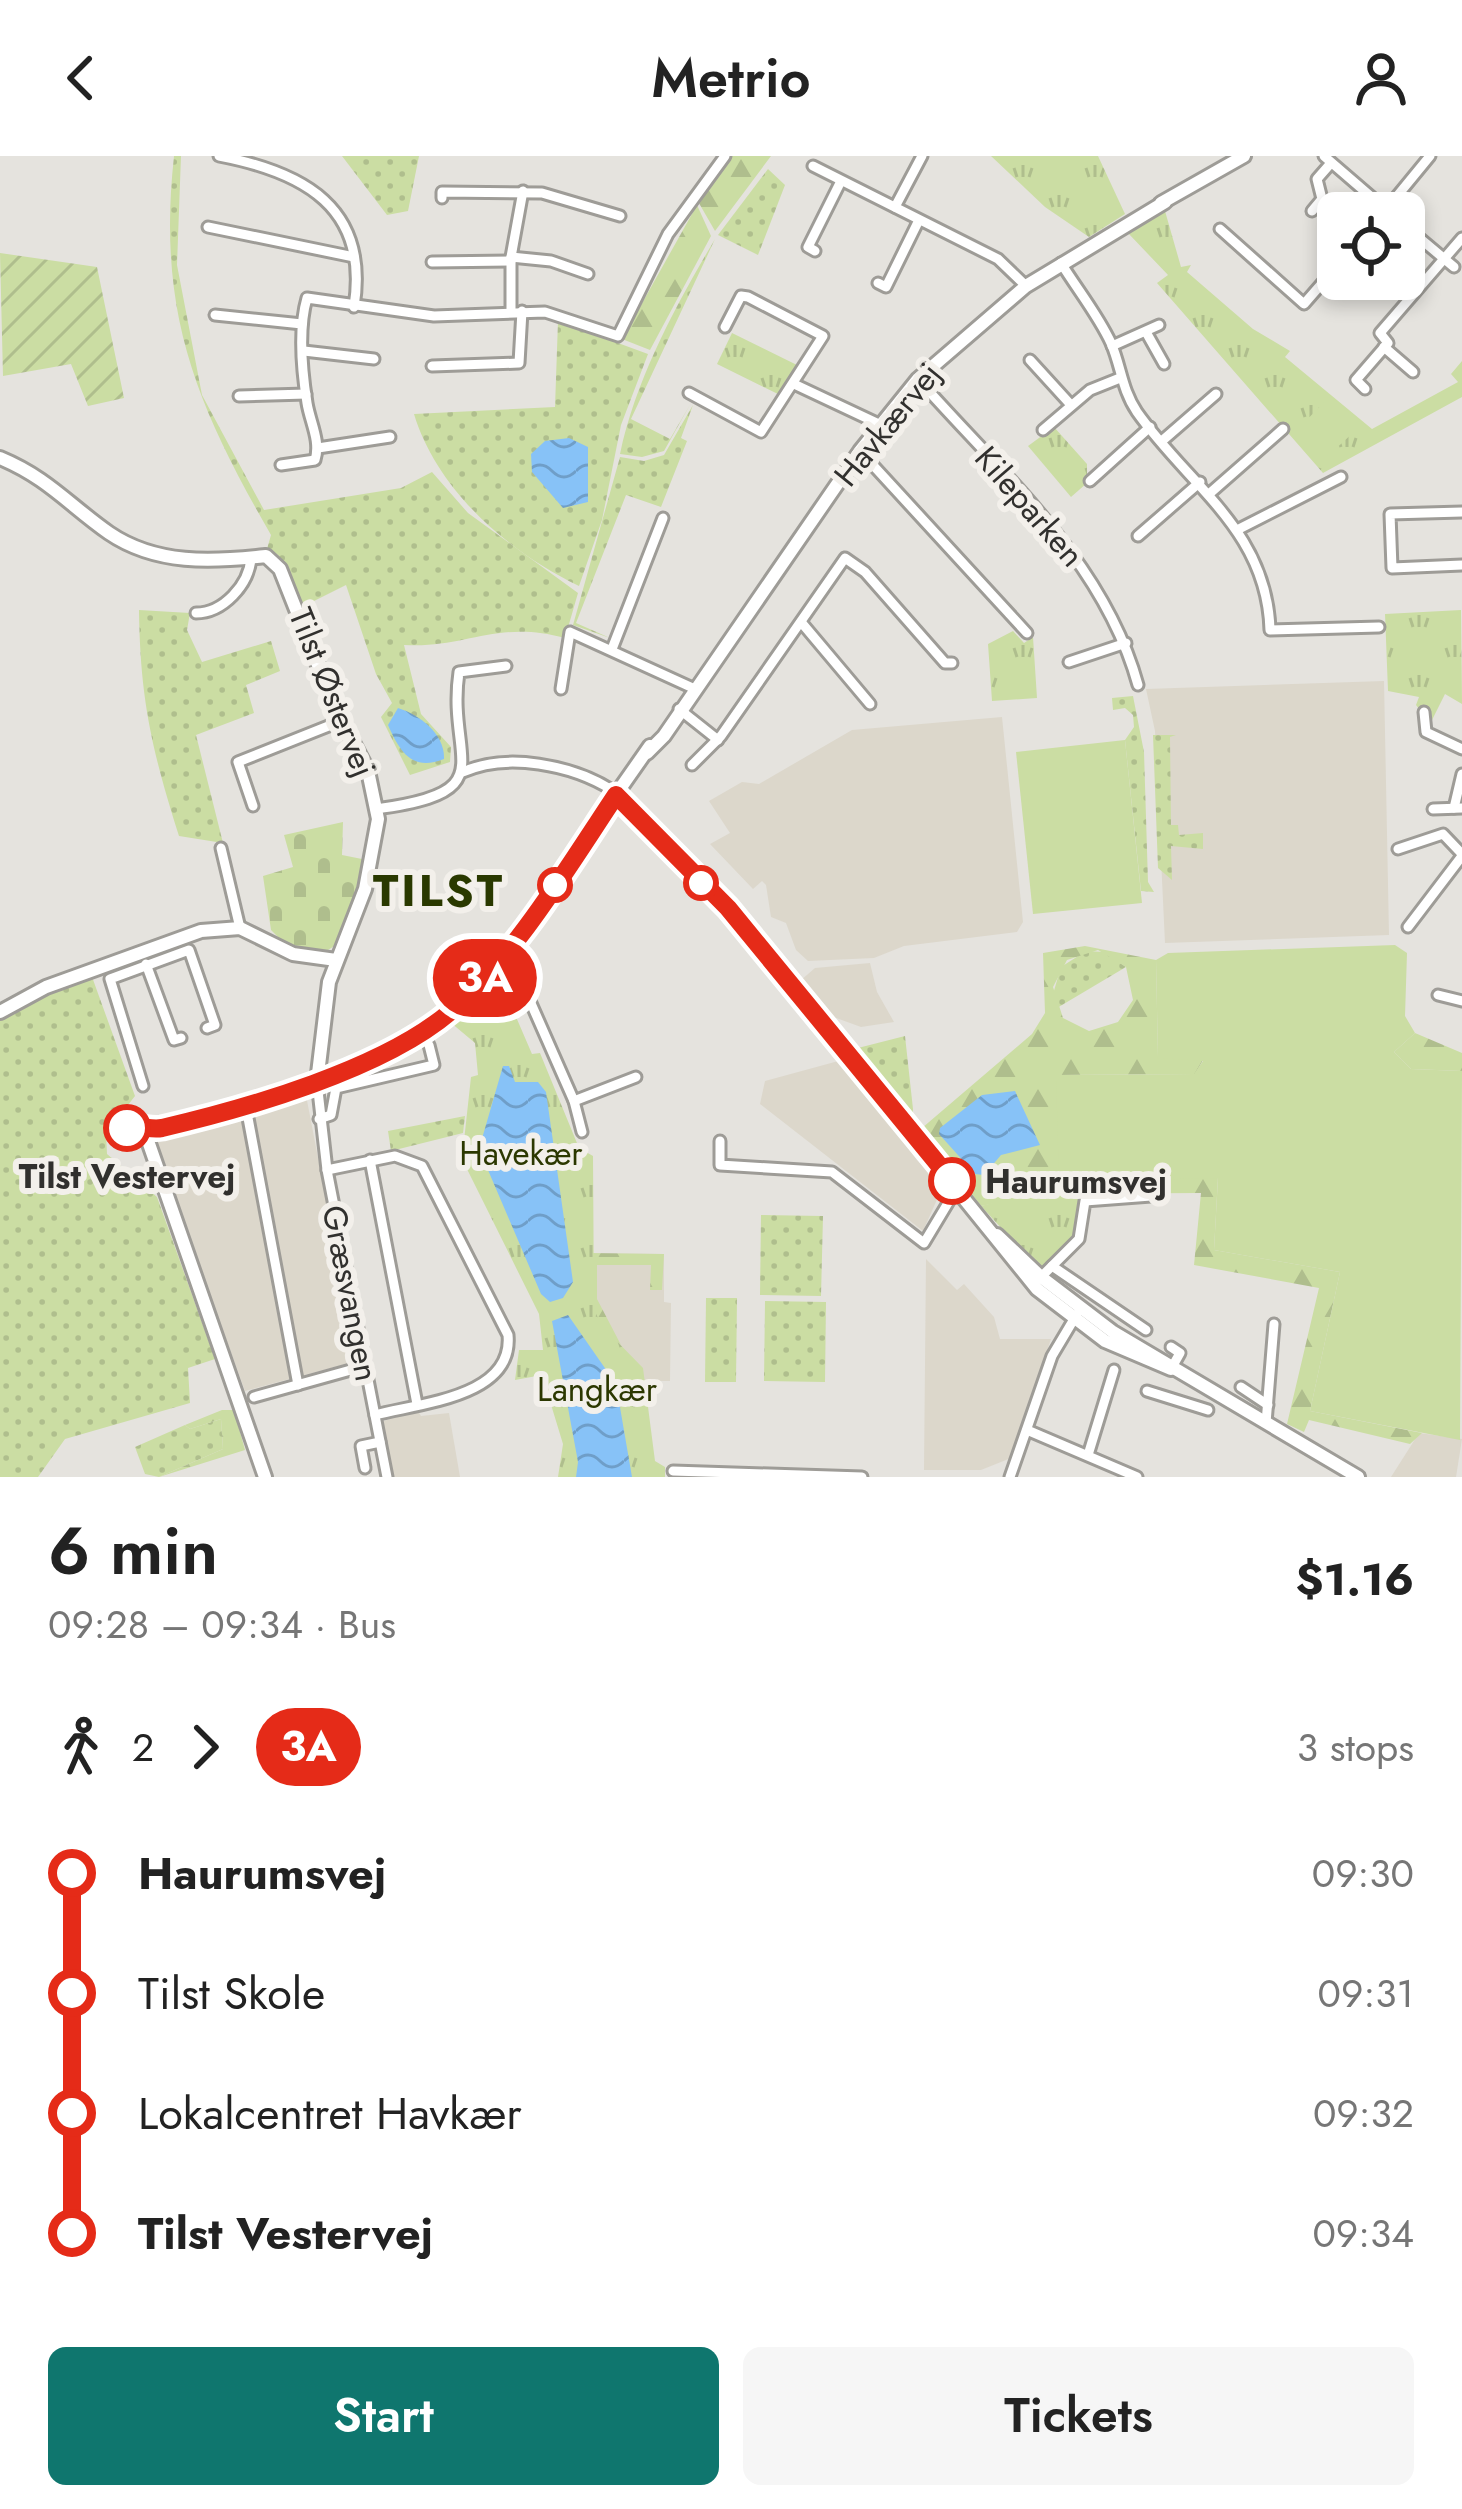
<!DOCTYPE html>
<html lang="en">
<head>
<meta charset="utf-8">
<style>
	body { margin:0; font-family:Jost,sans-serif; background:#f6f6f6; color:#222; height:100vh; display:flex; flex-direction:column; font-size:45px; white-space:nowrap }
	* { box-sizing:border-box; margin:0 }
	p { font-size:39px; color:#767676 }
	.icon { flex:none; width:66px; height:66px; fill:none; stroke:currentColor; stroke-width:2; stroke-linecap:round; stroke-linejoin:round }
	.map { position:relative; height:1321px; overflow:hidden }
	.drawer { display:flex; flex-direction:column; background:#fff; flex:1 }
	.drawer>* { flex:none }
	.badge { padding:0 24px; border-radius:39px; font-size:42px; line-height:78px }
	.tools { position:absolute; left:1317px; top:36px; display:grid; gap:24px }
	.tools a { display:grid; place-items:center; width:108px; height:108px; border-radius:18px; background:#fff; box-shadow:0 6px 18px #0003; font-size:60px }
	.map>.badge { position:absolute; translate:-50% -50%; box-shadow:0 0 0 6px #fff }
	.legs { display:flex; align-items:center; gap:18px; height:132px; padding:0 48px; font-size:39px }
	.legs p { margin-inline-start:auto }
	.head { display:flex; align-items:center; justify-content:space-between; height:204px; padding:0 48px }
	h1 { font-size:66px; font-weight:600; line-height:90px }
	.action { display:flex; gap:24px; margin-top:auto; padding:24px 48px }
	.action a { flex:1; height:138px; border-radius:18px; background:#0f766e; color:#fff; font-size:48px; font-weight:600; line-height:138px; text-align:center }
	.action a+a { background:#f6f6f6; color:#222 }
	ul { padding:0 48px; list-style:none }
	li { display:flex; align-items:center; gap:42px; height:120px; font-size:45px }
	li i { display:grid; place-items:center; width:18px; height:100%; margin:0 15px; background:currentColor }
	li i::after { content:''; width:30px; height:30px; margin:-15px; border:9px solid; border-radius:50%; background:#fff }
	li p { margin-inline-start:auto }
	li:first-child i { background:linear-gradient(#0000 50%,currentColor 0) }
	li:last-child i { background:linear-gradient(currentColor 50%,#0000 0) }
	header { display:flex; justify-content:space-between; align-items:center; height:156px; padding:0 48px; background:#fff; font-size:54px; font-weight:600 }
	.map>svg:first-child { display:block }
	.built { fill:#dcd7cb }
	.grass { fill:url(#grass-dots) }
	.forest { fill:url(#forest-firs); fill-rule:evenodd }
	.cemetery { fill:url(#cemetery-stones) }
	.park { fill:url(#park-tufts) }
	.garden { fill:url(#garden-furrows) }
	.pitch { fill:#cbdda3 }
	.water { fill:url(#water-waves) }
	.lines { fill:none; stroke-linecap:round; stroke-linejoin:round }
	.street-casing { stroke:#9e9c97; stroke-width:15 }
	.secondary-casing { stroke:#9e9c97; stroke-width:18 }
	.street { stroke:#fff; stroke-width:9 }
	.secondary { stroke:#fff; stroke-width:12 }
	.line-1-casing { stroke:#fff; stroke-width:27 }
	.line-1 { stroke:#e52b18; stroke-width:18 }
	.stop-1-dot { fill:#fff; stroke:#e52b18; stroke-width:6 }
	.labels { text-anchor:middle; stroke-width:12; stroke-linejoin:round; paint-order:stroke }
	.street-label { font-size:33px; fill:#31302e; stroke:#f3f0eb }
	.park-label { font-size:33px; fill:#2c3801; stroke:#f3f0eb }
	.stop-label { font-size:33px; font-weight:bold; fill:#31302e; stroke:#f3f0eb }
	.district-label { font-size:45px; font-weight:bold; letter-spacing:3px; fill:#2a3900; stroke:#f3f0eb }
</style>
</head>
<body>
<header><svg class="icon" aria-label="back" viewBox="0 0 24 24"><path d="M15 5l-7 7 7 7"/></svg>Metrio<svg class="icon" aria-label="person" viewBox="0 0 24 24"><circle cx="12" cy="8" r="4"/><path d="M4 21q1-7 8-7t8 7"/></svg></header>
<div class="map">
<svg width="1462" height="1321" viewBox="0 0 1462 1321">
	<defs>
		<pattern id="grass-dots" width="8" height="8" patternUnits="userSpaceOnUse" patternTransform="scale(3)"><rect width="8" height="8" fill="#cbdda3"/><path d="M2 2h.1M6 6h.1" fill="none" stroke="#afbe8d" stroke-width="1.8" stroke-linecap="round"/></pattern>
		<pattern id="forest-firs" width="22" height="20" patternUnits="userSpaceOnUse" patternTransform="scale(3)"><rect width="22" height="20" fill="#cbdda3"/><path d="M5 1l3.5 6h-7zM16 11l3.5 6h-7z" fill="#afbe8d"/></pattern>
		<pattern id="cemetery-stones" width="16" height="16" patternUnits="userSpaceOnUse" patternTransform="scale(3)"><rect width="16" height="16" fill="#cbdda3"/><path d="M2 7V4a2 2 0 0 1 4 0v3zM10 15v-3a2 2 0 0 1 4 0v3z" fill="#afbe8d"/></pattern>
		<pattern id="park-tufts" width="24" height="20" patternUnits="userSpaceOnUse" patternTransform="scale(3)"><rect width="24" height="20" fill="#cbdda3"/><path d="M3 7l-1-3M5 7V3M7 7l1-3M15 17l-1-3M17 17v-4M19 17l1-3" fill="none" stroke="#afbe8d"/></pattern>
		<pattern id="garden-furrows" width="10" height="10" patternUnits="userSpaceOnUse" patternTransform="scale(3)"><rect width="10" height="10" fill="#cbdda3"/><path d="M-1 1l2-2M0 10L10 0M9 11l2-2" fill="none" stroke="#afbe8d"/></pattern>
		<pattern id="water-waves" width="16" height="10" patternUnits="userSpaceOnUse" patternTransform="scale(3)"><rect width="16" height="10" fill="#87c2f7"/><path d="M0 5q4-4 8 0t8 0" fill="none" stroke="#6f9ec8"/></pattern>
	</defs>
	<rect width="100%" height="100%" fill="#e5e3de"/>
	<g class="built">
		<path d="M1384,525L1389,779L1165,787L1155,575L1146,533Z"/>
		<path d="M1002,561L1023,766L1017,776L904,790L874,802L808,805L796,794L786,767L771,761L766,729L762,725L753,733L710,688L730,677L709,645L742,626L759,628L852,574Z"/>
		<path d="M870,807L877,836L894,866L861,871L828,859L800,825L815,812Z"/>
		<path d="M842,904L917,1004L943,1030L923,1075L760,948L765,925Z"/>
		<path d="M305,934L357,1205L245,1235L154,985L158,977Z"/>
		<path d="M588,1097L664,1098V1146L671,1147L670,1225H639L598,1171Z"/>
		<path d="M926,1103L957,1134L964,1128L994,1161L1000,1183H1051L1011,1302L981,1314H924Z"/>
		<path d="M418,1255L421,1260L449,1257L460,1321H391L380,1266Z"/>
		<path d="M1419,1277L1462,1283L1456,1321H1391Z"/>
	</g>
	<g class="grass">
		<path d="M174,0H181L177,109L202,239L264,354L401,332L432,316L468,357L578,437L565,482C498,463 465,493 404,489L421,558L451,591L450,606L410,619L381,561L392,547L376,518L346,429L302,451L278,399L267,393L271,379C195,247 157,155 174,0Z"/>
		<path d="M342,0H419L408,55L387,59Z"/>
		<path d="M768,13L785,29L758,99L718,79Z"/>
		<path d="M715,83L631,263L670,283L691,247L664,295L642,301L620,298C636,222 676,149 715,83Z"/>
		<path d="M558,165L648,198L621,269L602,364L579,430C508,396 437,334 414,258L555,251Z"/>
		<path d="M693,249L681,282L687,285L661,351L626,339L576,467L610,482L573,469L620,301L644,305L664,299Z"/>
		<path d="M139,454L190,457L187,474L202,506L271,485L280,515L246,529L254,557L196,579L223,687L179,680C152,595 140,543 139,454Z"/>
		<path d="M1133,540L1144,596L1148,726L1154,736L1141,735L1125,584L1134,571L1133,559L1125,552L1113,554L1112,542Z"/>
		<path d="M1153,579H1176L1170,581L1171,669H1178L1179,679L1203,677V693L1171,690L1172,724L1158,712Z"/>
		<path d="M1086,795L1105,796L1126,811L1057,852L1053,838L1061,811Z"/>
		<path d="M91,818L135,940L106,977L107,998L157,1041L215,1203L188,1212L190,1247L65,1283L38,1321H0V863Z"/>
		<path d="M905,880L913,953L912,965L854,893Z"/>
		<path d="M465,960L463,977L391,995L388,975Z"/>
		<path d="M761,1059L823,1060L821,1140L760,1139Z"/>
		<path d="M706,1142H737L736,1226H705Z"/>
		<path d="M765,1145L826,1146L825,1226L764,1225Z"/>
		<path d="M221,1263L223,1293L159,1321L145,1318L135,1291L185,1269L190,1273Z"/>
	</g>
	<g class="forest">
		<path d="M731,0H771L715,75L696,42Z"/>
		<path d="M697,49L711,80L650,194L622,183Z"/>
		<path d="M1085,790L1156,804L1158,901L1203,904L1195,918L1057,919L1218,1021L1214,1094L1340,1116L1310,1255L1422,1277L1410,1288L1309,1264L1304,1276L1287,1268L1319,1132L1194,1109L1201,1037L1043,1038L981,1050L922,972L1032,878L1045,857L1043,797ZM1098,794L1126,811L1133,844L1118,866L1089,875L1063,862L1053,831L1067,804Z"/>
		<path d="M1415,877L1462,897V915L1411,913L1394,896Z"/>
		<path d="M586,1097L664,1098L662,1134H650L651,1109H597V1143L621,1189L594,1166Z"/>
		<path d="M222,1254H234L245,1294L159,1321L223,1293L221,1263L190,1273L185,1269Z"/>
	</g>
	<path class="cemetery" d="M343,666L342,699L367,704L339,787L328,794L288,791L271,774L263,720L293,711L284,679Z"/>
	<g class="park">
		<path d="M991,0H1098L1125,58L1089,81L1045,51Z"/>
		<path d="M1165,55L1181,111L1191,109L1187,116L1253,173L1290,195L1285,201L1372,273L1458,226L1451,218L1462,205V241L1323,317L1157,127L1168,119L1128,77Z"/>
		<path d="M732,177L799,210L780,239L717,208Z"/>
		<path d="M1054,271L1087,308V327L1071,341L1028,290Z"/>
		<path d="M1461,454L1462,548L1445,538L1430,568L1416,549L1419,541L1388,535L1385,458Z"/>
		<path d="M1013,475L1024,487L1033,481L1037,542L992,545L988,488Z"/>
		<path d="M498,819L532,898L540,897L579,992L593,1000L594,1153L601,1169L643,1212L655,1305L665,1311V1321H558L563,1288L542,1219L515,1224L519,1194H543L539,1158L462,1003L471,921L478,919L475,887L450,866Z"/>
		<path d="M1079,1037L1075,1080L1040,1114L981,1050L1024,1039Z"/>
	</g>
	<path class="garden" d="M0,97L97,111L124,242L88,250L71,208L3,220Z"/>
	<g class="pitch">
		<path d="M1324,246L1355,275L1328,300L1300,271Z"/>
		<path d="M1125,584L1142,747L1033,758L1016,596Z"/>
		<path d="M1395,789L1407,797L1405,860L1415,877L1394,896L1411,913L1462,915L1460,1284L1310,1255L1340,1116L1214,1094L1218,1022L1059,1026L1056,919L1194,918L1203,905L1158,902L1156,804L1168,797Z"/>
	</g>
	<g class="water">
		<path d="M569,282L588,291V346L563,352L532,316L531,298L545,285Z"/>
		<path d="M398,552C420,559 445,578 444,603C412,616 400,596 388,569Z"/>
		<path d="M503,910H509L515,926H538L546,936L573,1126L563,1142L550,1146L541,1138L479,993Z"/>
		<path d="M1015,935L1040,989L1001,999L984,1019L975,1018L939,978L940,972L982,939Z"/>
		<path d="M568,1159L616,1228L632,1321H576L578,1306L552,1165Z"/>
	</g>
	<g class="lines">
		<defs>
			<g id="street">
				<path d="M219,0C303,16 370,51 354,151"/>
				<path d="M1324,0L1390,57"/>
				<path d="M813,10L998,103L1026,130"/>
				<path d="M442,42V36L542,37L620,60"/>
				<path d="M895,51L922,0"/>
				<path d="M1312,55L1322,43L1317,23L1331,7"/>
				<path d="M1384,56L1430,0"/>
				<path d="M1404,69L1454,111"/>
				<path d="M208,71L354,101"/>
				<path d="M1220,73L1304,148L1338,109"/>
				<path d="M815,95L808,91L841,25"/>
				<path d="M511,101L551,105L588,118"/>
				<path d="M432,106L511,105"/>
				<path d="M1061,107C1077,133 1098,159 1111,187C1121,210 1122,234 1137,256C1189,330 1267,374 1270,474L1379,471"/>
				<path d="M878,127L886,131L919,64"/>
				<path d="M511,155V101L523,35"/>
				<path d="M215,159L302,168"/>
				<path d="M1146,176L1164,208"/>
				<path d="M1112,190L1159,169"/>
				<path d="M1384,191L1413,216"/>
				<path d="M304,195L374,203"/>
				<path d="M1030,204L1071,249"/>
				<path d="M432,210L519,207L522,155"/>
				<path d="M918,223C1001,317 1104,405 1138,529"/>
				<path d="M794,228L879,268"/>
				<path d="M1365,233L1356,224L1388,187L1380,177L1462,82"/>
				<path d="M689,237L761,276L823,180L748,141L741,140L725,171"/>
				<path d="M239,240L306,238"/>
				<path d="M1043,274L1090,234L1120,222"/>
				<path d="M1163,284L1216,238"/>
				<path d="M318,292L390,281"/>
				<path d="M860,295L1027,477"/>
				<path d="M281,309L315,304C321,285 310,266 307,247C302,215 298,173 307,142L434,160L545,156L618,180L668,78L725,0"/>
				<path d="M1090,325L1150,271"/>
				<path d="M1209,338L1283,273"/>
				<path d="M1462,356L1390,358L1392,412L1462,409"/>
				<path d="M1237,374L1341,321"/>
				<path d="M1138,380L1200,326"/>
				<path d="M196,457C223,457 249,429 251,402"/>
				<path d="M801,466L870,548"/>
				<path d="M612,493L663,362"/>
				<path d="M1069,506L1126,487"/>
				<path d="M561,533L570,476L695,533"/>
				<path d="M679,553L718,584"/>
				<path d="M1424,556L1426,576L1462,593"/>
				<path d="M692,609L721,580L845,402L865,416L945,507H952"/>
				<path d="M463,616C507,596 572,609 612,634"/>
				<path d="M253,650L238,606L341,565"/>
				<path d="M1454,652L1462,618"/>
				<path d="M376,653C506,636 446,604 459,516L506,510"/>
				<path d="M1433,653L1462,652"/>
				<path d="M221,692L240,772"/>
				<path d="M1398,693L1443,678L1462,698"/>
				<path d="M1408,771L1462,700"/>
				<path d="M508,795L574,945L582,976"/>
				<path d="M146,808L174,884L181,882"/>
				<path d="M1438,839L1462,845"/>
				<path d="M317,926L327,1014L387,1321"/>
				<path d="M143,930L110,823L189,794L215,869L207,872"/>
				<path d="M574,945L636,921"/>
				<path d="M245,946L298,1229"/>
				<path d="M319,963L331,959L336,932L434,909L429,889"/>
				<path d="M720,985V1009L832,1016L924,1087L957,1032"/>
				<path d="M370,1004L417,1248"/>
				<path d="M327,1014L395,1000L422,1010L508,1179C514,1241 420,1247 375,1259"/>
				<path d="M1052,1110L1146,1174"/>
				<path d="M1041,1121L1079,1083L1085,1045L1151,1040"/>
				<path d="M1171,1213L1180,1197L1171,1191"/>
				<path d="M1241,1231L1268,1249"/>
				<path d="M1147,1235L1208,1254"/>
				<path d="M254,1241L365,1210"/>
				<path d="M1266,1267L1274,1168"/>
				<path d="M1027,1274L1137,1321"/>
				<path d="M1088,1299L1114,1214"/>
				<path d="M365,1312L361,1290L380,1286"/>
				<path d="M673,1315L862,1321"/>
				<path d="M1010,1321L1052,1200L1077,1158"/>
			</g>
			<g id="secondary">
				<path d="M1161,47L1244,0"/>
				<path d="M0,302C48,322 69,349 109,377C156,409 212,406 266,400L280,413L335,552L368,615L378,663L365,733L329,826L317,926"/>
				<path d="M647,597L664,580L860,295L918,223L1026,130L1165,46"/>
				<path d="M617,639L747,774L1037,1133L1105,1185L1171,1213"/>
				<path d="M545,740L650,590"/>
				<path d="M0,856L46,831L201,775L240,772L293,798L336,804"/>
				<path d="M997,1079L1041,1121L1113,1176L1358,1321"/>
				<path d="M265,1321L147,982L156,974C291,931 406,914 503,801C520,781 542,762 550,735"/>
			</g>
		</defs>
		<use href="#street" class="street-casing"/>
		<use href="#secondary" class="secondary-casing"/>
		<use href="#street" class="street"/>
		<use href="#secondary" class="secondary"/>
	</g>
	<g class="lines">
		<defs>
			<path id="line-1" d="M127,972C140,969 150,974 162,972C248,952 383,913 450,856C515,800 568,711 616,639L728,752L952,1025"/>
		</defs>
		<use href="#line-1" class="line-1-casing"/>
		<use href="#line-1" class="line-1"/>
	</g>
	<g class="stop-1-dot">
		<circle cx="701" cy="727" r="15"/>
		<circle cx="555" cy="729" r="15"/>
		<circle cx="127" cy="972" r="21"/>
		<circle cx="952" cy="1025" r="21"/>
	</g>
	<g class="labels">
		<g class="street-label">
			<text transform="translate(887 268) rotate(-51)" y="12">Havkærvej</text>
			<text transform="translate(1030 350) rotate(49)" y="12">Kileparken</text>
			<text transform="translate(333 536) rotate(68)" y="12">Tilst Østervej</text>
			<text transform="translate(351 1137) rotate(79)" y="12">Græsvangen</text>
		</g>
		<g class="park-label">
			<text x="521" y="1009">Havekær</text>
			<text x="597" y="1245">Langkær</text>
		</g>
		<g class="stop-label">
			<text x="127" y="1032">Tilst Vestervej</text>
			<text x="985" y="1037" text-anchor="start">Haurumsvej</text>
		</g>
		<g class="district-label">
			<text x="439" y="750">TILST</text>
		</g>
	</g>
</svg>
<div class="tools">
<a><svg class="icon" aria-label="locate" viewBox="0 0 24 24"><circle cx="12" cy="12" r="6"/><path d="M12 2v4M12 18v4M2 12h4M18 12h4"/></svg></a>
</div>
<b class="badge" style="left:485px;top:822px;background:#e52b18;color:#fff">3A</b>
</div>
<section class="drawer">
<div class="head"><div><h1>6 min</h1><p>09:28 – 09:34 · Bus</p></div><b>$1.16</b></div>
<div class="legs"><svg class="icon" aria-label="walk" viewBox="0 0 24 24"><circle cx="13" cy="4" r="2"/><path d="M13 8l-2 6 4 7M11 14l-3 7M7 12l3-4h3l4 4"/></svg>2<svg class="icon" aria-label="forward" viewBox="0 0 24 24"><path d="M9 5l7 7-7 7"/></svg><b class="badge" style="background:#e52b18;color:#fff">3A</b><p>3 stops</p></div>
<ul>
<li><i style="color:#e52b18"></i><b>Haurumsvej</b><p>09:30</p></li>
<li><i style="color:#e52b18"></i><span>Tilst Skole</span><p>09:31</p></li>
<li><i style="color:#e52b18"></i><span>Lokalcentret Havkær</span><p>09:32</p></li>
<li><i style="color:#e52b18"></i><b>Tilst Vestervej</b><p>09:34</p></li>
</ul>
<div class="action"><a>Start</a><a>Tickets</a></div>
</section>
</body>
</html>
